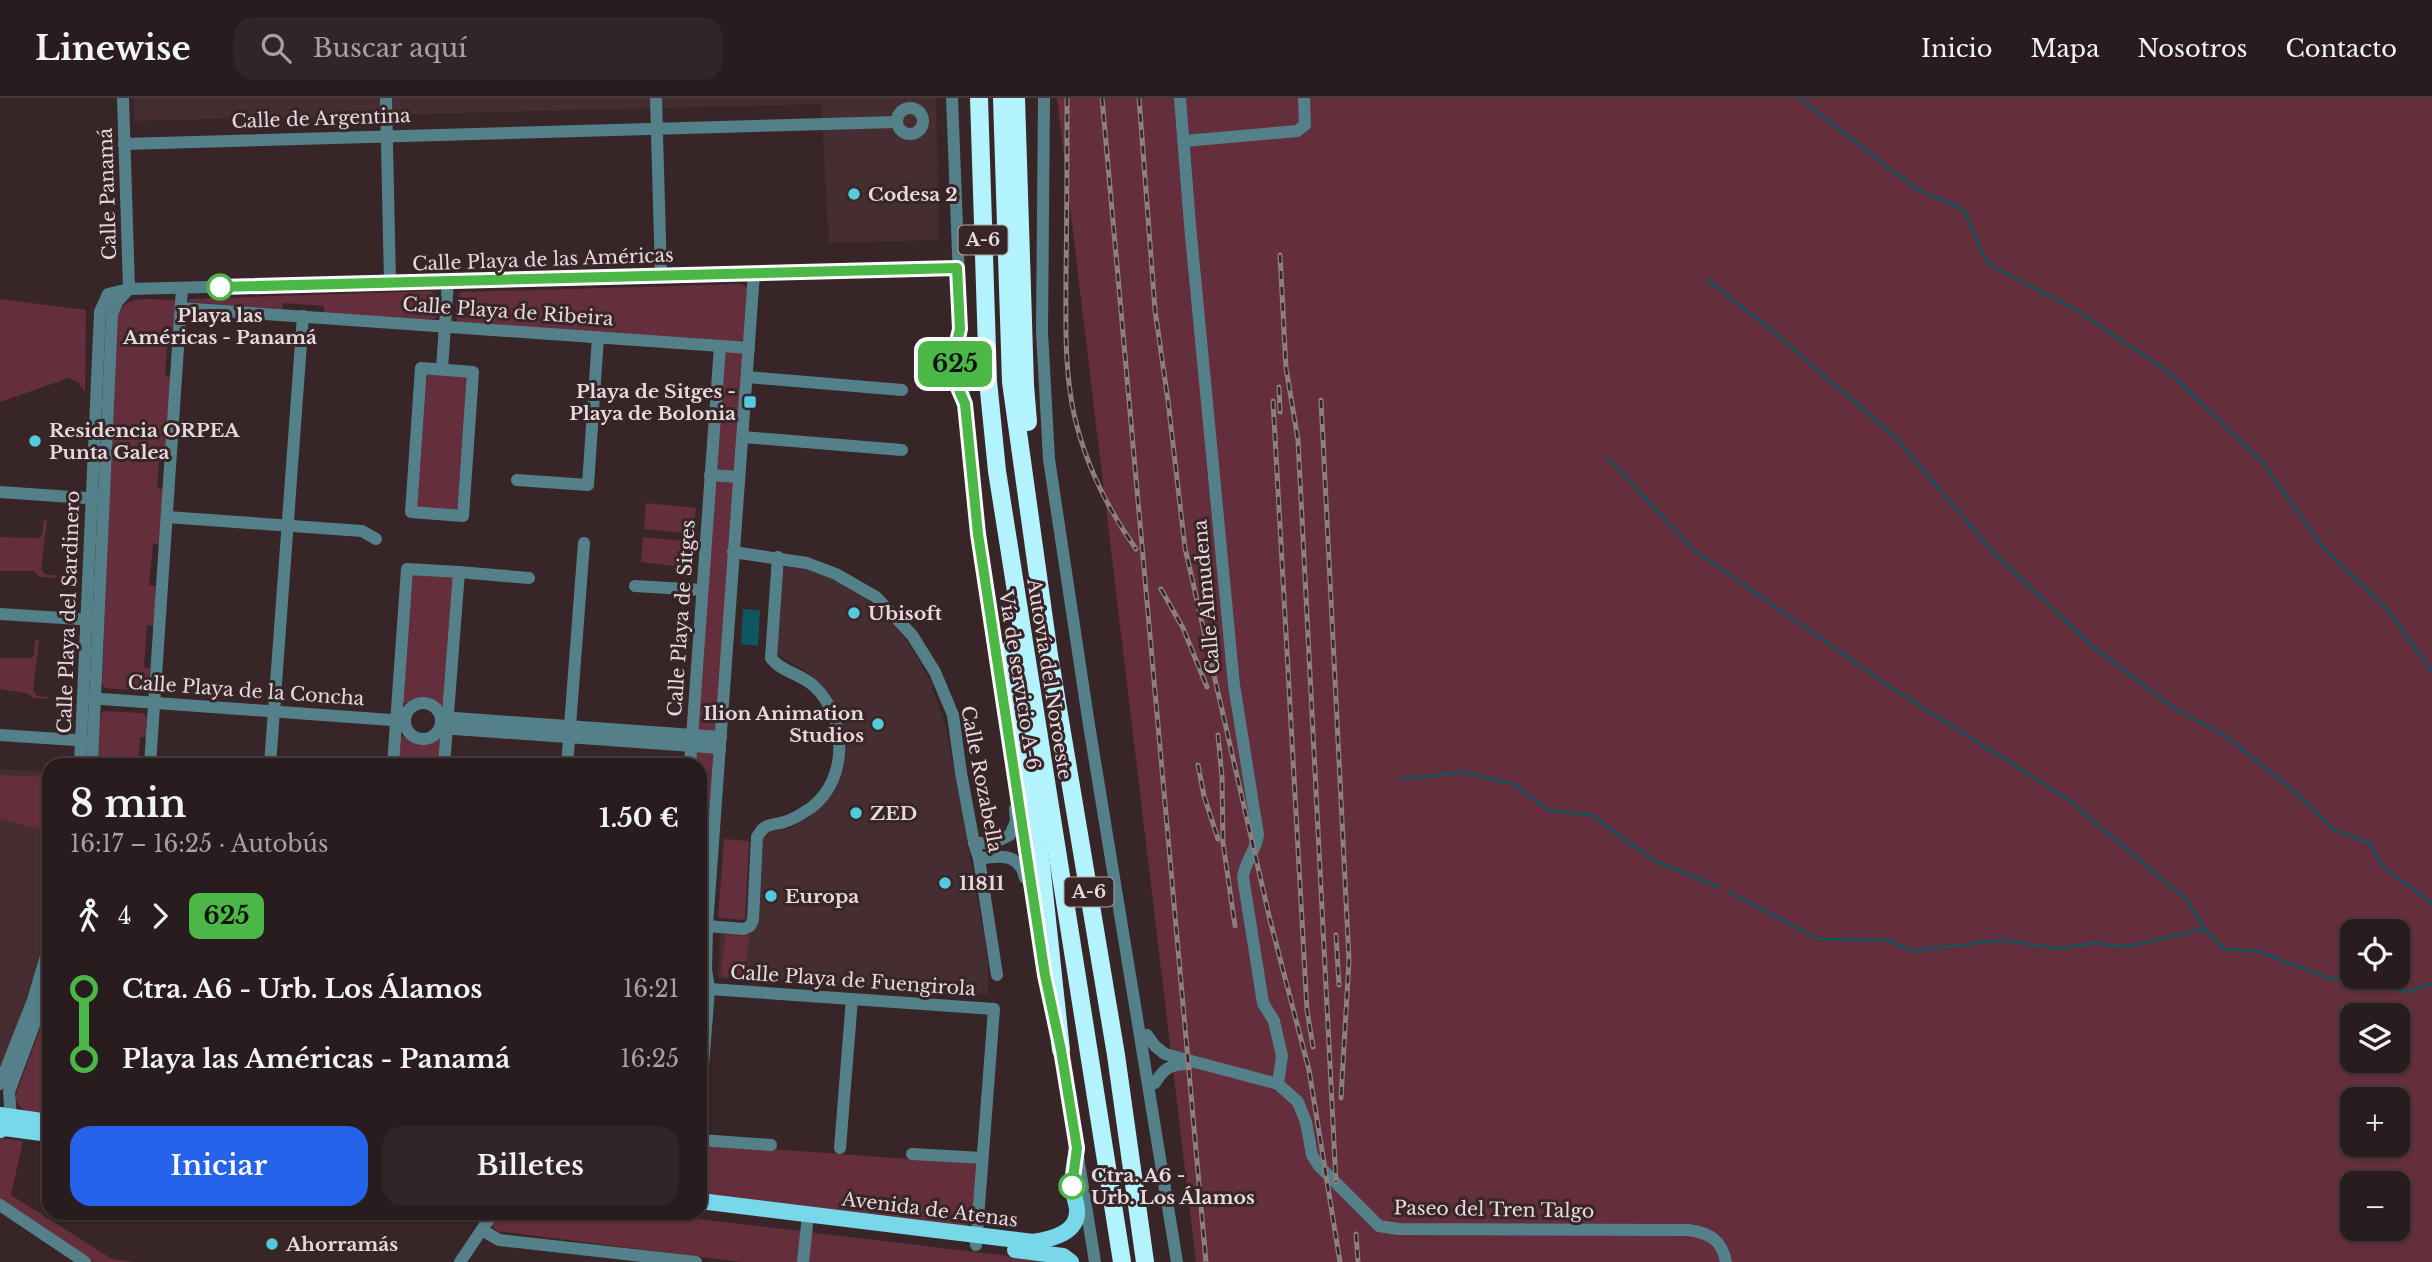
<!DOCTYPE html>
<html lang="es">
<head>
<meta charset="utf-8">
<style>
	body { margin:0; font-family:"Libre Baskerville",serif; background:#312527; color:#f1f3f6; height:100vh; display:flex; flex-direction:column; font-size:26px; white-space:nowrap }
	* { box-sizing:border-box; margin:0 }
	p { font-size:23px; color:#a5a1a4 }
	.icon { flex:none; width:38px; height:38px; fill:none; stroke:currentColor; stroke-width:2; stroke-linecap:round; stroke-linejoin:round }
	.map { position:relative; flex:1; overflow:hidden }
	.drawer { position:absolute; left:42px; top:660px; width:665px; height:462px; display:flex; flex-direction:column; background:#291c1e; border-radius:21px; box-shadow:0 2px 5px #0004,0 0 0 2px #453a3c }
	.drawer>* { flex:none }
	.badge { padding:0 14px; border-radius:10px; font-size:24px; line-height:46px }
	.tools { position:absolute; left:2340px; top:821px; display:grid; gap:14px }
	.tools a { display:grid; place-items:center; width:70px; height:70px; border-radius:14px; background:#291c1e; box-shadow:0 2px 5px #0004,0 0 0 2px #453a3c; font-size:35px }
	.map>.badge { position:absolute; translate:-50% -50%; box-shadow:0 0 0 4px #fff }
	.legs { display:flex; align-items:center; gap:10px; height:77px; padding:0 28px; font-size:23px }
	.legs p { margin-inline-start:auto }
	.overview { display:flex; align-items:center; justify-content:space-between; height:119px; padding:0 28px }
	h1 { font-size:38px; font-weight:600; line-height:52px }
	.action { display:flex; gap:14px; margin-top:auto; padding:14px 28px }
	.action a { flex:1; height:80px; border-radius:21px; background:#2563eb; color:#fff; font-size:28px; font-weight:600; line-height:80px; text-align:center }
	.action a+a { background:#312527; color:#f1f3f6 }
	ul { padding:0 28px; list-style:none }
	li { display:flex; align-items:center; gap:24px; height:70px; font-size:26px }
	li i { display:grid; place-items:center; width:10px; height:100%; margin:0 9px; background:currentColor }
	li i::after { content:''; width:18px; height:18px; margin:-9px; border:5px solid; border-radius:50%; background:#291c1e }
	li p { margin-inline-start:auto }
	li:first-child i { background:linear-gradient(#0000 50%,currentColor 0) }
	li:last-child i { background:linear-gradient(currentColor 50%,#0000 0) }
	header { display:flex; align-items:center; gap:42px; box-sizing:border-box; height:98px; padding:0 35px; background:#291c1e; border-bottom:2px solid #453a3c }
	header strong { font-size:33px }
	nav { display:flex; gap:38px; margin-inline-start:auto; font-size:24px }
	.search { width:490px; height:63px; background:#312527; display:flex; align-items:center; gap:18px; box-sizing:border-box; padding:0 24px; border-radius:21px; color:#a5a1a4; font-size:26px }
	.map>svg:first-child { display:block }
	.built { fill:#452d31 }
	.green { fill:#642e3c; fill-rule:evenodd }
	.water { fill:#0f5660 }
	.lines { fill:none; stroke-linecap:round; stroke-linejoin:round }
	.stream { stroke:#0f5660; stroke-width:2.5 }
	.minor { stroke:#548189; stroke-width:12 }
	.major { stroke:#76d8e8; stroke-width:16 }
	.highway { stroke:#b2f3fe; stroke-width:18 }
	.rail-casing { stroke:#8d7e80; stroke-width:5 }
	.rail { stroke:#372528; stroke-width:2.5; stroke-dasharray:8; stroke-linecap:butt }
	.line-1-casing { stroke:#fff; stroke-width:16 }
	.line-1 { stroke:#4ab747; stroke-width:10 }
	.poi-dot { fill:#54cadd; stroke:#372528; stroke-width:2.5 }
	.stop-1-dot { fill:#fff; stroke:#4ab747; stroke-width:3.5 }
	.labels { text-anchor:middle; stroke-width:6; stroke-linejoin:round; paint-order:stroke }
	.shield { fill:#372528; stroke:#b2a4a6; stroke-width:2 }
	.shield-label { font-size:18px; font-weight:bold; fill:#e7dadc }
	.street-label { font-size:19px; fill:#e7dadc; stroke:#372528 }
	.poi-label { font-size:19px; font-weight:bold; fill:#e7dadc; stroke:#372528; text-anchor:start }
	.stop-label { font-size:19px; font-weight:bold; fill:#e7dadc; stroke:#372528 }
</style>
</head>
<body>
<header>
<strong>Linewise</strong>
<div class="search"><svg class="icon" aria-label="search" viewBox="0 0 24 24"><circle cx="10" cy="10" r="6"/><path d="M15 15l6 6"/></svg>Buscar aquí</div>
<nav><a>Inicio</a><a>Mapa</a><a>Nosotros</a><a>Contacto</a></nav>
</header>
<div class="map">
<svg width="2432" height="1164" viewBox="0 0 2432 1164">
	<rect width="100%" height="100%" fill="#372528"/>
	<g class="built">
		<path d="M134,0H936L939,142L829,145L821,6L134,23Z"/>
		<path d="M787,466L818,474L855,492L879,511L905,540L934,588L932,590L946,628L985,843L988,863V896L718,880L720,835L757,823L763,738L766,735L791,730L819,711L836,691L845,667L847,643L842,618L829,595L810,576L777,556L782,473Z"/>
		<path d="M0,671L49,674V829L36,874L0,973Z"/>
	</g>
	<g class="green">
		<path d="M1057,0H2432V1164H1196ZM2352,833H2398V878H2352ZM2352,917H2398V962H2352ZM2352,1001H2398V1046H2352ZM2352,1085H2398V1130H2352Z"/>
		<path d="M742,186L747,190L745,240L740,245L458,224C454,217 456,200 461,194Z"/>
		<path d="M430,193L438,198V218L432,222L324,215V208L283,205L282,211L189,204V201Z"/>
		<path d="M0,201L86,212L85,294L79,285L69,280L0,304Z"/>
		<path d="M174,202L176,204L175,236H168L165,278L172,279L168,350H160L157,390L164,391L160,446H153L149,487L156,488L154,528L147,527L144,569L150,570L149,589L145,593L105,590L102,586L117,219C123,195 154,202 174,202Z"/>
		<path d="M727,252L741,253L744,257L736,372L733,374L715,371L724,255Z"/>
		<path d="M427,275L468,278L457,414L417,411Z"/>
		<path d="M716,382L732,383L735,386L717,630L713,634L700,633L696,630Z"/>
		<path d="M646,405L696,410L693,436L644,431Z"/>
		<path d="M44,422H47L41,472L46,477H55V480L39,479L34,473H0V439L39,440L42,437Z"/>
		<path d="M643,439L693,444L690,470L641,464Z"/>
		<path d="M412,477L454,480L445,607L441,609C423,595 421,604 403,605Z"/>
		<path d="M35,542H39L33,593L37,598L49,599V601L33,600L29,596L0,591V560H31L34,557Z"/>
		<path d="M104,613L143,615L147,619L146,639H140L138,667H98L101,616Z"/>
		<path d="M404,638C417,647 425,648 439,640L442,642L440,667H399L401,639Z"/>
		<path d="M698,654L713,655L715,658L700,864V667H694Z"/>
		<path d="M0,677L49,679V734L0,721Z"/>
		<path d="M724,741L749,743L745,822L718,820Z"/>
		<path d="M725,836L749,838L745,880L721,878Z"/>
		<path d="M49,907V1017C34,1015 19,1016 15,999Z"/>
		<path d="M0,1040L23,1043L11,1097L112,1161L136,1164H93L0,1102Z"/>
		<path d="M704,1046L975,1066L978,1069L973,1116L970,1126L965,1129L702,1096L700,1092L702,1049Z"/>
		<path d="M476,1115H649L1060,1164H741L497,1133Z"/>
	</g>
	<path class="water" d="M743,511L760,512L758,548L741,546Z"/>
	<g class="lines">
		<g class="stream">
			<path d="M1799,0L1915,90L1964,112L1987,165L2076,212L2170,275L2263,365L2322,448L2389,513L2432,574"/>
			<path d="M1707,182L1767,228L1895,339L1992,453L2093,549L2175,611L2221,635L2292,691L2333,731L2369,745L2384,770L2432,805"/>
			<path d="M1607,359L1694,452L1895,592L2066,700L2187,802L2204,831"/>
			<path d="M1400,681L1463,674L1516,687L1548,712L1591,717L1655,763L1719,789"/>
			<path d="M1729,794L1818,841L1887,842L1912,853L2003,842L2059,851L2094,845L2126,849L2204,831L2224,851L2257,853L2329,880L2407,894L2432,885"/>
		</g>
		<g class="minor">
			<path d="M123,0L129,191"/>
			<path d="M386,0L390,185"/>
			<path d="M656,0L661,177"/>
			<path d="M952,0L963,284L978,436L1044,871"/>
			<path d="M1044,0L1042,234L1049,361L1089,627L1177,1164"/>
			<path d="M1180,0L1190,127L1234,587L1258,737C1256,752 1245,764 1243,779L1263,905L1274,923L1282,958L1278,986"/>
			<circle cx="910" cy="23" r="13"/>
			<path d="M1184,43L1297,33L1305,27L1304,0"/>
			<path d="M124,46L896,24"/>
			<path d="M181,210L749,250"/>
			<path d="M421,270L473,274L463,418L411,414Z"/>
			<path d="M442,271L448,183"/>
			<path d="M747,279L902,292"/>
			<path d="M743,339L902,352"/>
			<path d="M710,377L739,379"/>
			<path d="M517,382L588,387L598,239"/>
			<path d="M0,394L100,401"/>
			<path d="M167,419L362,433L376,441"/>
			<path d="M733,454L807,465L836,476L876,499L912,537L935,574L953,617L961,675L974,745L979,761L997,877"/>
			<path d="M459,474L529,480"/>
			<path d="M635,488L702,492"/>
			<path d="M0,516L94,522"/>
			<path d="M88,600L405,623"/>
			<circle cx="423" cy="623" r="18"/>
			<path d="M441,619L721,639"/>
			<path d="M440,630L720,650"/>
			<path d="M0,637L90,643"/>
			<path d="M80,667L100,214L108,196L129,191L957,170"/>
			<path d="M92,667L112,216L117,204L129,191"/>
			<path d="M150,667L182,190"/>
			<path d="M270,667L303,218"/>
			<path d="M393,667L407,471L459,474L444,667"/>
			<path d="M567,667L584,445"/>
			<path d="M690,667L720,248"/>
			<path d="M974,745H994L1010,737L1016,723L1015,711"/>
			<path d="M979,761C999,757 1020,755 1025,780"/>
			<path d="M707,828L744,831L750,828L753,822L757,739C759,736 761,732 764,730C768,726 778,726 784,724C795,721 803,715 812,709C849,680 847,620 815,589C802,576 781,574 771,560L778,459"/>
			<path d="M709,891L994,911L976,1147"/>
			<path d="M1147,937L1155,948L1165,956L1278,986L1298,1004L1306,1024L1312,1057L1319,1068L1379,1128L1398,1131L1688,1132C1710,1135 1722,1142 1726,1164"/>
			<path d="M1060,947L1095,1164"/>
			<path d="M1155,985C1164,970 1171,966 1188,966"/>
			<path d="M0,986L33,902L49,848"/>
			<path d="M700,1006L709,891L706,871L707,828L754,175"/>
			<path d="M8,1024L11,1020L9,994L49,887"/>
			<path d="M700,1042L771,1047"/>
			<path d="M840,1050L852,901"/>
			<path d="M912,1056L982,1060"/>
			<path d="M0,1107L85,1164"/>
			<path d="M482,1132L499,1142L696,1164"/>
			<path d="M460,1164L493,1115"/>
			<path d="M803,1164L808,1117"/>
		</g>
		<g class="major">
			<path d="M0,1017L49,1024"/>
			<path d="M0,1032L4,1030L49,1036"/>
			<path d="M700,1103L1033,1144C1052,1141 1079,1135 1077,1111C1076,1103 1073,1096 1072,1089C1072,1077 1075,1062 1077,1050"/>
			<path d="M1015,1152L1063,1158L1071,1164"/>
		</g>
		<g class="highway">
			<path d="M979,0L988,283L997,373L1122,1164"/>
			<path d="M1002,0L1011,284L1049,557L1116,957L1145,1164"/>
			<path d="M1016,0L1025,287L1028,324"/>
			<path d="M1011,550L1041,766L1061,952"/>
		</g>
		<defs>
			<g id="rail">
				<path d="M1067,0C1067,59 1067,118 1066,177C1066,223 1064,270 1074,316C1085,365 1107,410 1136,451"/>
				<path d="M1102,0L1206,1164"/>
				<path d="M1139,0L1155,212L1168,303L1185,450L1270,822L1309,972L1340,1164"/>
				<path d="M1280,157L1286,270L1298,342L1336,1084"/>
				<path d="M1279,289L1280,314"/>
				<path d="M1321,302L1349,862L1341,1000"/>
				<path d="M1273,303L1307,912L1313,949"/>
				<path d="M1161,491L1183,530L1207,589"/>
				<path d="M1218,637L1222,679L1223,745L1235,828"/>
				<path d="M1198,667L1204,698L1218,741"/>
				<path d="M1336,837L1339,887"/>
				<path d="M1356,1136L1358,1164"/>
			</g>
		</defs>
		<use href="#rail" class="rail-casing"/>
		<use href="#rail" class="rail"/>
	</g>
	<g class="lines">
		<defs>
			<path id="line-1" d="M220,189L957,170L960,231L955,252L956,285L965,306L978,436L1045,877L1061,952L1077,1050L1072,1088"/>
		</defs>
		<use href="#line-1" class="line-1-casing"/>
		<use href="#line-1" class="line-1"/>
	</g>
	<g class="poi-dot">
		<circle cx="854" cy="96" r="7"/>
		<rect x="743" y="297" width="14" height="14" rx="3.5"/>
		<circle cx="35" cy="343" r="7"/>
		<circle cx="854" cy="515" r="7"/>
		<circle cx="878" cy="626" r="7"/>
		<circle cx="856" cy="715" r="7"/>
		<circle cx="945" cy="785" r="7"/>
		<circle cx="771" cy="798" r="7"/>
		<circle cx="272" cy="1146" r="7"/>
	</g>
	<g class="stop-1-dot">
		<circle cx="220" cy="189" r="12"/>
		<circle cx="1072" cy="1088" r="12"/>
	</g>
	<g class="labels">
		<g class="shield">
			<rect x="958.5" y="127.5" width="49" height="29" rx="5"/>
			<rect x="1064.5" y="779.5" width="49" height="29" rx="5"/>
		</g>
		<g class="shield-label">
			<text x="983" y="148">A-6</text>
			<text x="1089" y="800">A-6</text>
		</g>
		<g class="street-label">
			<text transform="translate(321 20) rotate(-2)" y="7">Calle de Argentina</text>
			<text transform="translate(107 96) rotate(-92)" y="7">Calle Panamá</text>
			<text transform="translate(543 161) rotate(-2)" y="7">Calle Playa de las Américas</text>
			<text transform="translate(508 213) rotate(4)" y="7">Calle Playa de Ribeira</text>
			<text transform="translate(1206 499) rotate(-95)" y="7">Calle Almudena</text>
			<text transform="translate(68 514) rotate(-88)" y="7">Calle Playa del Sardinero</text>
			<text transform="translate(681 520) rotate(-86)" y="7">Calle Playa de Sitges</text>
			<text transform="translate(1050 581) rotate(81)" y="7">Autovía del Noroeste</text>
			<text transform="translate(1020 582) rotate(81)" y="7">Vía de servicio A-6</text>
			<text transform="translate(246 592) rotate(4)" y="7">Calle Playa de la Concha</text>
			<text transform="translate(982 681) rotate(79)" y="7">Calle Rozabella</text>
			<text transform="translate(853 882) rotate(4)" y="7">Calle Playa de Fuengirola</text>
			<text transform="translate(930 1111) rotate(7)" y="7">Avenida de Atenas</text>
			<text transform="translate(1494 1111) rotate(1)" y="7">Paseo del Tren Talgo</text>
		</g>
		<g class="poi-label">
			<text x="868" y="103">Codesa 2</text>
			<text x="736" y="300" text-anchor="end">Playa de Sitges -<tspan x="736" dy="22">Playa de Bolonia</tspan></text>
			<text x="49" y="339">Residencia ORPEA<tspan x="49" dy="22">Punta Galea</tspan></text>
			<text x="868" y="522">Ubisoft</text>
			<text x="864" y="622" text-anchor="end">Ilion Animation<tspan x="864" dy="22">Studios</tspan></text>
			<text x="870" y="722">ZED</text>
			<text x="959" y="792">11811</text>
			<text x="785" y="805">Europa</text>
			<text x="286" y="1153">Ahorramás</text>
		</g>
		<g class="stop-label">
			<text x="220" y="224">Playa las<tspan x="220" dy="22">Américas - Panamá</tspan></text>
			<text x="1091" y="1084" text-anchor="start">Ctra. A6 -<tspan x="1091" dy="22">Urb. Los Álamos</tspan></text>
		</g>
	</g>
</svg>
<div class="tools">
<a><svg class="icon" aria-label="locate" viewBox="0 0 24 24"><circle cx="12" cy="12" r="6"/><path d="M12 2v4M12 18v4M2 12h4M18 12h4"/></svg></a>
<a><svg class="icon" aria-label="layers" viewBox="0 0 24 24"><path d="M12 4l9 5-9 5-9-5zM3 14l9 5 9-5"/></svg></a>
<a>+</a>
<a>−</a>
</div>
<b class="badge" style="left:955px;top:266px;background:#4ab747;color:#111">625</b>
<section class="drawer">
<div class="overview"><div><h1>8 min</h1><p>16:17 – 16:25 · Autobús</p></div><b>1.50 €</b></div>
<div class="legs"><svg class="icon" aria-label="walk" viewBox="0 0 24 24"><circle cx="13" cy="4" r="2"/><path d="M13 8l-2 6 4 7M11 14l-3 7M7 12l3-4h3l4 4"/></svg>4<svg class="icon" aria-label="forward" viewBox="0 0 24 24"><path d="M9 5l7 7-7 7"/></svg><b class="badge" style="background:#4ab747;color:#111">625</b></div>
<ul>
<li><i style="color:#4ab747"></i><b>Ctra. A6 - Urb. Los Álamos</b><p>16:21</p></li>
<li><i style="color:#4ab747"></i><b>Playa las Américas - Panamá</b><p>16:25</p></li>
</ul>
<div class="action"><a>Iniciar</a><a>Billetes</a></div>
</section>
</div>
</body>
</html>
